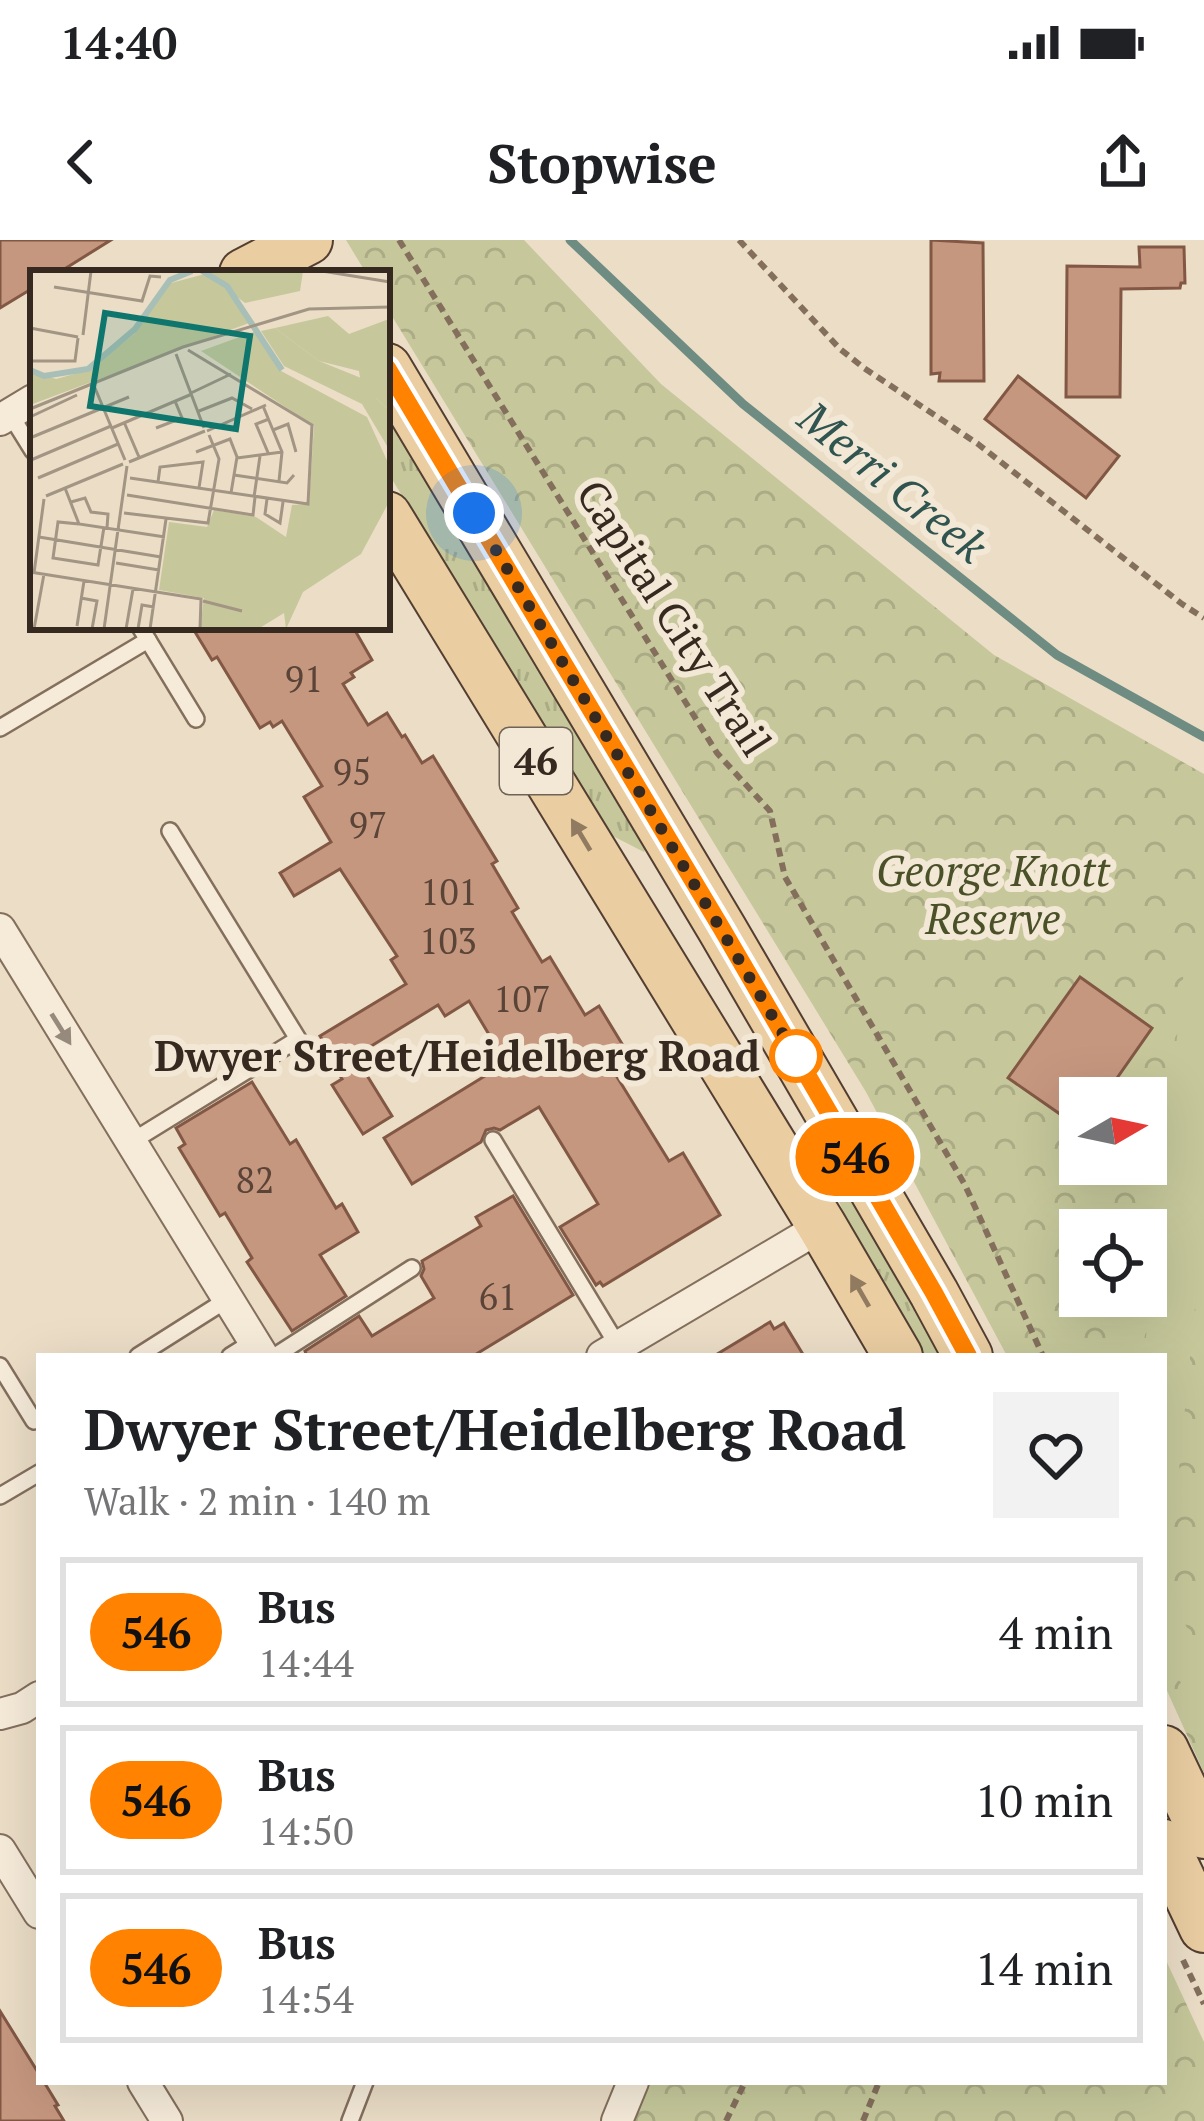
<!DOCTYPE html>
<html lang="en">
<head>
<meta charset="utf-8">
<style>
	body { margin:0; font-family:"PT Serif",serif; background:#f2f2f2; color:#202124; height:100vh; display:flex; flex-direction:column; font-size:45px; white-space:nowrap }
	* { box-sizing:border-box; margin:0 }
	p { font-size:39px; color:#757577 }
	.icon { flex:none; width:66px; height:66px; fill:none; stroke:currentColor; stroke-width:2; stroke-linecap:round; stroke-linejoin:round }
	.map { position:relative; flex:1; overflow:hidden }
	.drawer { position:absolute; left:36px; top:1113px; width:1131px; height:732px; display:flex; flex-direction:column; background:#fff; border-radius:0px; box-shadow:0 12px 48px #0002 }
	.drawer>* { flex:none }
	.badge { padding:0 24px; border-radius:39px; font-size:42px; line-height:78px }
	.needle { width:78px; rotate:81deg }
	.buttons { position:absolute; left:1059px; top:837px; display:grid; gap:24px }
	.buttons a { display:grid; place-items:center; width:108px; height:108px; border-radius:0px; background:#fff; box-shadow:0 12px 48px #0002; font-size:60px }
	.you { position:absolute; width:60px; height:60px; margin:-30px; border:9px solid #fff; border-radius:50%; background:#1a73e8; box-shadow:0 0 0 18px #1a73e833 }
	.map>.badge { position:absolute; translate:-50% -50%; box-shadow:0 0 0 6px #fff }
	.round { display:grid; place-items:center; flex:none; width:126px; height:126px; border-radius:0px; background:#f2f2f2 }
	.headline { display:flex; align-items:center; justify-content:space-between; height:204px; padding:0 48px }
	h1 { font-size:57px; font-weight:700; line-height:90px }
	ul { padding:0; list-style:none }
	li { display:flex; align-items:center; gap:36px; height:150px; margin:0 24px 18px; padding:0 24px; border:6px solid #e0e0e0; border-radius:0px }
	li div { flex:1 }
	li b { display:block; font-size:45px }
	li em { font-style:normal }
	li .badge { min-width:132px; font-weight:700; text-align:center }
	.status { display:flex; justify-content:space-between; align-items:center; height:84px; padding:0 60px; background:#fff; direction:ltr }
	.status svg { height:33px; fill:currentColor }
	header { display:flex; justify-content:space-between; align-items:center; height:156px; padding:0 48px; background:#fff; font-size:54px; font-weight:700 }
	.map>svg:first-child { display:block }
	.grass { fill:url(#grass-tufts) }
	.forest { fill:url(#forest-crowns); fill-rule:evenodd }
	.pitch { fill:#c6c89b }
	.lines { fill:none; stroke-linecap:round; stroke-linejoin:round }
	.stream { stroke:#6f8c82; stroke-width:9 }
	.building { fill:#c6977f; stroke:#825845; stroke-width:3 }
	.service-casing { stroke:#846f5d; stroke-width:20 }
	.minor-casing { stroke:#846f5d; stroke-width:34 }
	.primary-casing { stroke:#533e31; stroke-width:52 }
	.path { stroke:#846f5d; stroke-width:6; stroke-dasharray:9 6; stroke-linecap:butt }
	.service { stroke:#f6ebd9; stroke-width:15 }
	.minor { stroke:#f6ebd9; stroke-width:30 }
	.primary { stroke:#eacda1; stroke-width:48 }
	.oneway { fill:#907b60 }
	.oneway2 { fill:#968a7c }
	.line-casing { stroke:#fff; stroke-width:27 }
	.line { stroke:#ff8200; stroke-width:18 }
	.walk { stroke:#362920; stroke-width:12; stroke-dasharray:0 21.6 }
	.stop-dot { fill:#fff; stroke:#ff8200; stroke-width:6 }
	.labels { text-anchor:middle; stroke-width:12; stroke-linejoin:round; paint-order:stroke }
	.number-label { font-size:36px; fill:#5a4438 }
	.shield { fill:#f3e8d5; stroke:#6f6256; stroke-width:3 }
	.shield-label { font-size:39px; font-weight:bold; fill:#362920 }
	.street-label { font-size:42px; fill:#362920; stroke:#f3e8d5 }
	.park-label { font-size:42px; font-style:italic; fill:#4a5128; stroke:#f3e8d5 }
	.stop-label { font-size:42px; font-weight:bold; fill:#362920; stroke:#f3e8d5; text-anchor:end }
	.water-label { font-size:45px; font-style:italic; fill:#30544f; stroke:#f3e8d5 }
	.inset-river { fill:none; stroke:#a7bfb6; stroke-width:6 }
	.inset-road { fill:none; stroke:#a39584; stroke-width:3 }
	.view { fill:#0f766e; fill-opacity:0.15; stroke:#0f766e; stroke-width:6 }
	.inset-edge { fill:none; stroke:#362920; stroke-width:6 }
</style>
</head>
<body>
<div class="status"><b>14:40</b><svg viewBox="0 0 49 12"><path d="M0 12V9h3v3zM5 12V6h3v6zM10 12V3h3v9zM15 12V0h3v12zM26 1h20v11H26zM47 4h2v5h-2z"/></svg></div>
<header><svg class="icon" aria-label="back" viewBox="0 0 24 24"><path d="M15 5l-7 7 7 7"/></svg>Stopwise<svg class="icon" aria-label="share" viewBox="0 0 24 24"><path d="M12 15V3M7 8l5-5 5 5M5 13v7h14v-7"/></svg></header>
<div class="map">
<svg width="1204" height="1881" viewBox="0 0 1204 1881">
	<defs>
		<pattern id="grass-tufts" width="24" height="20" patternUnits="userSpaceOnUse" patternTransform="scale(3)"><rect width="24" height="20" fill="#c6c89b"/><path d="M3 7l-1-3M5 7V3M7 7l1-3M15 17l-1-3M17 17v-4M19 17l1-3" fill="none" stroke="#abac85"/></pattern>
		<pattern id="forest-crowns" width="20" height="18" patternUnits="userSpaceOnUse" patternTransform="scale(3)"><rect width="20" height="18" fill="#c6c89b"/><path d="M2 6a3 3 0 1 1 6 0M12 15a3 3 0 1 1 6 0" fill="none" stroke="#abac85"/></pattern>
	</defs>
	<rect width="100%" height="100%" fill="#ebddc6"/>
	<g class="grass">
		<path d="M387,172L648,603L644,612L607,593L387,231Z"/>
		<path d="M813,879L949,1116H924L851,991L809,887Z"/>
	</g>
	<g class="forest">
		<path d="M346,0H524L661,144L994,415L1204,534V1533L1164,1444V1116H1007L866,852L387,68V33H366ZM1080,858H1146V924H1080ZM1080,990H1146V1056H1080Z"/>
		<path d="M1164,1716L1204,1802V1881H630L646,1842H1164Z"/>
	</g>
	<path class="pitch" d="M1186,710L1204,712V976L1170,1320L1173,1349L1181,1377L1204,1418V1468L1176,1437L1164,1417V1116H1144Z"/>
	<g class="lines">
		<path class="stream" d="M570,0L743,164L1057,415L1204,497"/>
	</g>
	<g class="building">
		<path d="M0,0H111L58,33H33V48L0,68Z"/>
		<path d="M931,0L983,3L984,141H939L940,133L931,134Z"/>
		<path d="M1139,7H1184L1185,43H1181L1180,48L1121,49L1120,157H1066L1067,26L1140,27Z"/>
		<path d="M1018,136L1119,216L1086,258L985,179Z"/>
		<path d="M192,387H353L372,420L351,433L354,437L343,444L368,485L387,473L402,497L405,495L422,523L433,516L497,621L492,624L518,668L512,672L542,722L550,717L585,775L599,766L627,812L609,824L669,921L683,913L720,975L603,1046L600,1042L596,1045L560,987L598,964L539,867L500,890L494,888L486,890L481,902L412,944L384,898L506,823L469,761L445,776L438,765L355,816L392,876L363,894L332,845L342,839L322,806L325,804L320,796L406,744L391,720L397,716L340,629L294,656L280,633L331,602L304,557L322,546L282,481L273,487L270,482L260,488L217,417L212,420Z"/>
		<path d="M1080,737L1152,788L1103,858H1070L1060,874L1008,838Z"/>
		<path d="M252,842L290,904L296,900L336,968L342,964L358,992L320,1015L346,1056L292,1091L247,1022L252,1018L225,973L220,976L179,908L185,904L176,888Z"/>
		<path d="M513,956L573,1055L473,1116H307L305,1111L359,1076L372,1096L434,1058L421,1036L424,1029L422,1021L481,986L476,977Z"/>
		<path d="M770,1082L774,1089L784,1083L804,1116H714Z"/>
		<path d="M0,1771L39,1834V1842H44L58,1865L55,1866L64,1881H0Z"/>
	</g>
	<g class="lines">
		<defs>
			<g id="service">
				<path d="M10,174L33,211"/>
				<path d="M140,387L196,479"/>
				<path d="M0,488L148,400"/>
				<path d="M493,900L618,1106"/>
				<path d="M131,902L298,799L170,591"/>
				<path d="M138,1116L228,1059"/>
				<path d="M230,1116L254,1101"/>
				<path d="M275,1116L412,1028"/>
				<path d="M0,1126L34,1181L39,1178"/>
				<path d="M0,1256L39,1233"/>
				<path d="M350,1881L365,1842"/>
			</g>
			<g id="minor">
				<path d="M0,180L33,160"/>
				<path d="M0,689L263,1116"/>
				<path d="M602,1116L822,986"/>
				<path d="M0,1474L22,1468L39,1457"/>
				<path d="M0,1610L39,1673"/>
				<path d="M143,1842L167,1881"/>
				<path d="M617,1881L633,1842"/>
			</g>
			<g id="primary">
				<path d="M244,33L308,0"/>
				<path d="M387,128L722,689L934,1053L968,1116"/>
				<path d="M387,276L822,986L898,1116"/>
				<path d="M1164,1510L1204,1594"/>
				<path d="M1164,1604L1204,1688"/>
			</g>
		</defs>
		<use href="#service" class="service-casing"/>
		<use href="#minor" class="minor-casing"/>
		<use href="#primary" class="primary-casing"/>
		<g class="path">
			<path d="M399,0L717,513L770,571L785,637L965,945L1043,1116"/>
			<path d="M739,0L840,109L864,128L978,204L1182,364L1204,378"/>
			<path d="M1183,1720L1204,1764"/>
			<path d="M726,1881L745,1842"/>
			<path d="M863,1881L879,1842"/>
		</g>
		<use href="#service" class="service"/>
		<use href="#minor" class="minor"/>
		<use href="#primary" class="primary"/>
	</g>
	<defs><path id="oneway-solid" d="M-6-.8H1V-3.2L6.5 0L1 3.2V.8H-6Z" transform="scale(3)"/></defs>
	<g class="oneway">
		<use href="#oneway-solid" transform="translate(581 595) rotate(-121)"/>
		<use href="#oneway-solid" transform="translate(860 1051) rotate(-120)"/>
	</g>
	<use class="oneway2" href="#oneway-solid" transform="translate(61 789) rotate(58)"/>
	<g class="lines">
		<defs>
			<path id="line" d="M387,128L722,689L934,1053L968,1116"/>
		</defs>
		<use href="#line" class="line-casing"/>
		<use href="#line" class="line"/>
		<path class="walk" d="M474,273L796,816"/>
	</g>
	<circle class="stop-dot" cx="796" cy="816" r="24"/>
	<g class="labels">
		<g class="number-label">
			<text x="304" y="452">91</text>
			<text x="352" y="545">95</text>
			<text x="368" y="598">97</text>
			<text x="449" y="665">101</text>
			<text x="448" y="714">103</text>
			<text x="522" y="772">107</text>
			<text x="255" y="953">82</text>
			<text x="498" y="1070">61</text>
		</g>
		<rect class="shield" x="500" y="488" width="72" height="66" rx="9"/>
		<g class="shield-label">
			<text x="536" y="535">46</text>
		</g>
		<g class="street-label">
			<text transform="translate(674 378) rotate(57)" y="15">Capital City Trail</text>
		</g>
		<g class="park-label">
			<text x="993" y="646">George Knott<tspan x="993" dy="48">Reserve</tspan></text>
		</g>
		<g class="stop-label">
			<text x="760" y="831">Dwyer Street/Heidelberg Road</text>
		</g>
		<g class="water-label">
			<text transform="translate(893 242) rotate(39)" y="16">Merri Creek</text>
		</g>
	</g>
	<g transform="translate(30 30)">
		<rect width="360" height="360" fill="#ebddc6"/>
		<path d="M298,46L319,64L359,49L360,141L331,114L329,101L289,91L245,58Z" fill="#c6c89b"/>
		<path d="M174,1H273L270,21L215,33ZM175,4L195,17L219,53L0,135V100L26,109L59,100L104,64L141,13ZM245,58L289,91L346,114V128L360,141V181L332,134L254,96L231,61ZM226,61L251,101L337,147L360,197V230L331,284L273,322L256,359L254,343L228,359H170L174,328L129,320L139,252L177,257L184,240L226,247L256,267L262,235L279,234L284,156L171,81Z" fill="#c6c89b"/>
		<path d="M264 253a16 16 0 1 1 32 0a16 16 0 1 1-32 0ZM146 292a19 19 0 1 1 38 0a19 19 0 1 1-38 0Z" fill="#c6c89b"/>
		<path class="inset-river" d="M172,1L197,16L252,100M0,100L14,106L58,99L105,59L140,10L162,1"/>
		<path class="inset-road" d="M292,1L360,12M24,17L112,31L120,6L131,7M0,58L48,67M53,65L61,1M146,84L174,158M0,91H45L48,68M65,118L95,190M161,123L201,104M233,136L252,182L249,211M0,139L153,77L279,39L360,37M169,141L202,128L222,139M0,147L47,125M239,149L226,154L239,185M94,152L109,187M82,158L162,124M126,158L152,148L145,131M243,160L258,154L266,182M177,161L236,135M0,168L99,127M166,182L200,169L207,187L201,223M207,188L252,182M1,190L81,156M99,192L175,161M204,205L257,213L264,205M8,208L88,174M100,208L278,234L282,155L158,80M128,212L130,197L173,192L169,218M35,218L49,254L135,267M97,225L223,245L225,227M16,226L93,194M224,227L230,186M237,229L235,244L250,253L253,232M41,232L55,228L61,242L78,244L77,258M94,243L178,253L189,189L179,165M49,254L28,252L23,288L68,295L74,257M9,267L131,287M86,293L129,300M0,302L171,329L170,359M4,303L14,229M51,328L67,331L62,359M173,331L212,341M47,356L54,311M4,359L14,304M74,359L97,196M96,359L103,319M108,359L112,335L124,337M120,359L136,249"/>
		<path class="view" d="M75,43L220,66L206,159L60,136Z"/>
		<rect width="360" height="360" class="inset-edge"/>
	</g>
</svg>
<div class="buttons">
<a><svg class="needle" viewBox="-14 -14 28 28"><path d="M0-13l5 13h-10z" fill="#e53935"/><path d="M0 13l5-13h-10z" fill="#757577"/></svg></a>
<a><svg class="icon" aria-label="locate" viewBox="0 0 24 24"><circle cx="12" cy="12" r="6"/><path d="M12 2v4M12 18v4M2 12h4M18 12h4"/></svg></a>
</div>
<div class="you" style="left:474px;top:273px"></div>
<b class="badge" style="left:855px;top:917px;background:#ff8200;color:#111">546</b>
<section class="drawer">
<div class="headline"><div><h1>Dwyer Street/Heidelberg Road</h1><p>Walk · 2 min · 140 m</p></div><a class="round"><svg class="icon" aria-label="heart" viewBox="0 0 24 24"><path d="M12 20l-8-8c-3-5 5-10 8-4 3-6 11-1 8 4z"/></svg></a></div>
<ul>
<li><span class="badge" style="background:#ff8200;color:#111">546</span><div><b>Bus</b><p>14:44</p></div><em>4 min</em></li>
<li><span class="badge" style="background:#ff8200;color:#111">546</span><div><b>Bus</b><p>14:50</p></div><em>10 min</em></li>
<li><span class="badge" style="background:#ff8200;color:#111">546</span><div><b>Bus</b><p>14:54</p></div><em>14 min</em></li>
</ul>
</section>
</div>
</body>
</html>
